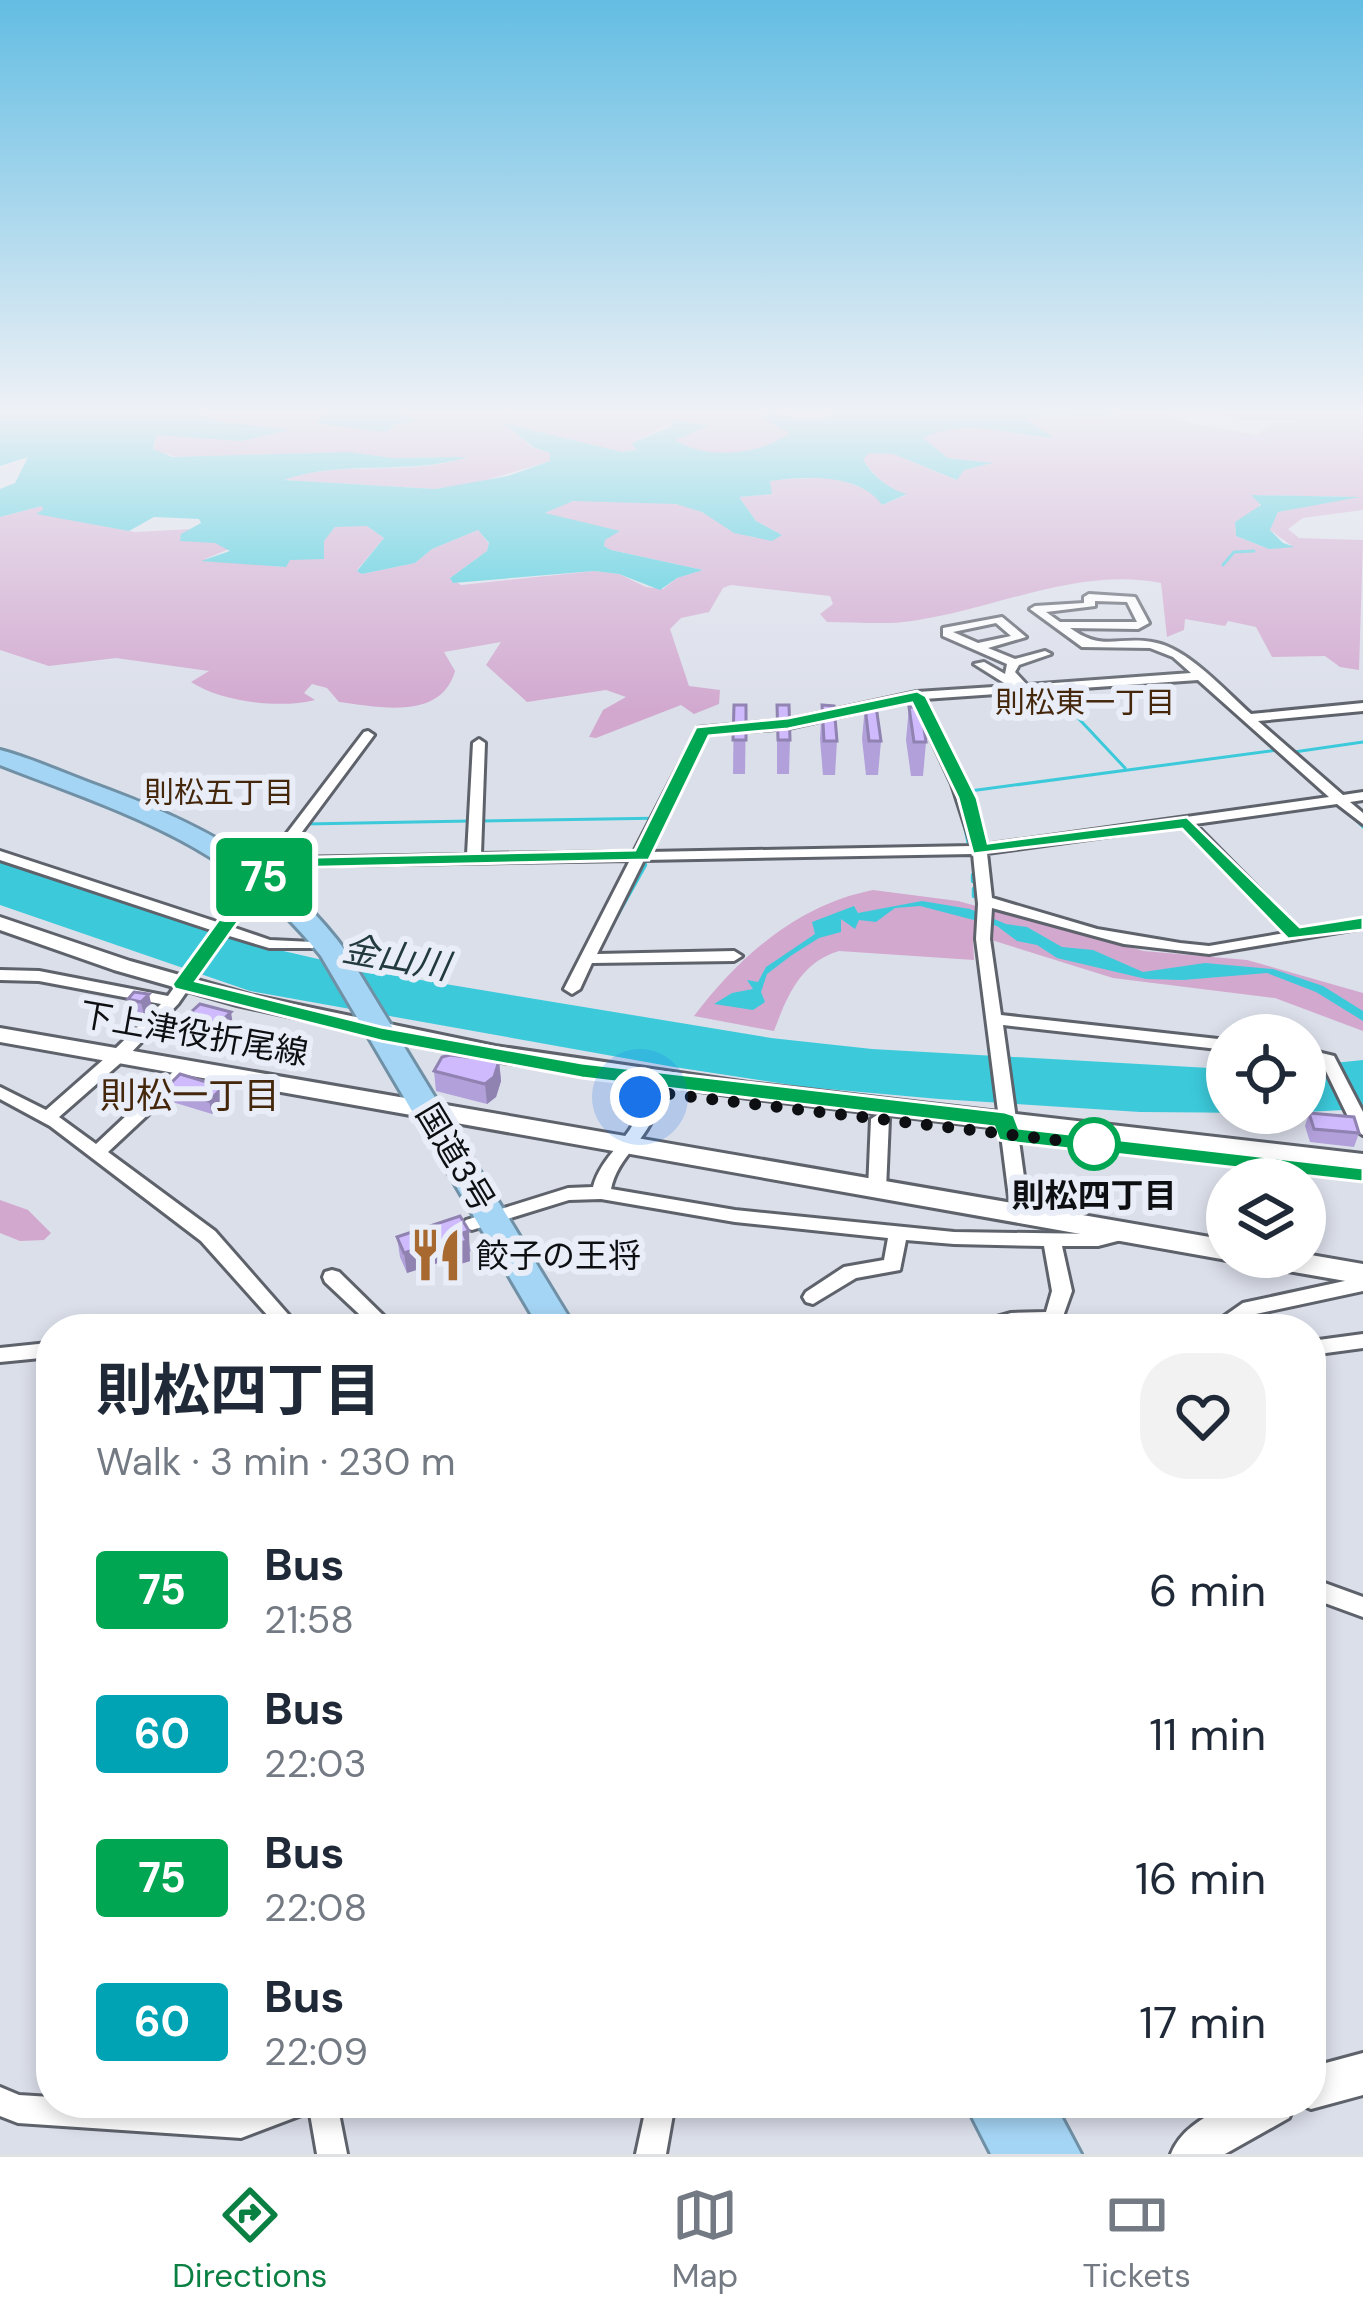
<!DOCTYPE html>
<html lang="en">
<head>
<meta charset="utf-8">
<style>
	body { margin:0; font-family:"DM Sans","Noto Sans JP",sans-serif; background:#f2f2f3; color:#1f2937; height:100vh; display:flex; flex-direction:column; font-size:45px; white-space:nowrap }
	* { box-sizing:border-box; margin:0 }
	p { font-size:39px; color:#747a83 }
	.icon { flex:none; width:66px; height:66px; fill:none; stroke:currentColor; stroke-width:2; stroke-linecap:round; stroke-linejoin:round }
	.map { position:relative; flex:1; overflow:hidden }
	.side { position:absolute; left:36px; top:1314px; width:1290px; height:804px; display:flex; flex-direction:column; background:#fff; border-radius:48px; box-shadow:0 6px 18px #0003 }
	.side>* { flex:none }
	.badge { padding:0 24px; border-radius:9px; font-size:42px; line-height:78px }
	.fabs { position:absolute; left:1206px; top:1014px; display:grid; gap:24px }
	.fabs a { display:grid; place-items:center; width:120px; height:120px; border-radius:50%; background:#fff; box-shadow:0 6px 18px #0003; font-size:60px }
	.you { position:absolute; width:60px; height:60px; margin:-30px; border:9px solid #fff; border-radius:50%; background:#1a73e8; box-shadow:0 0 0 18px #1a73e833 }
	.map>.badge { position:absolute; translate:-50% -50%; box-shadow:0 0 0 6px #fff }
	.round { display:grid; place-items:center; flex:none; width:126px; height:126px; border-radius:48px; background:#f2f2f3 }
	.overview { display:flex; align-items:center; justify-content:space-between; height:204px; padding:0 60px }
	h1 { font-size:57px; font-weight:700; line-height:90px }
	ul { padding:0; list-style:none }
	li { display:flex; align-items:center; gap:36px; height:144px; padding:0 60px }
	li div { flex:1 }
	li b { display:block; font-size:45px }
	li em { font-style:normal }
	li .badge { min-width:132px; font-weight:700; text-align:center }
	.tabs { display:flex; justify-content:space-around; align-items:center; height:168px; border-top:3px solid #e0e1e3; background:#fff; font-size:33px; color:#747a83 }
	.tabs a { display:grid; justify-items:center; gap:6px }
	.tabs .on { color:#0b8043 }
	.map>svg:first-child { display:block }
	.green { fill:#d2a8cf; fill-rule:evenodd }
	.water { fill:#3ccadb }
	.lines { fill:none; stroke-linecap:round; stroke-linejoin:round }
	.stream-far1 { stroke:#3ccadb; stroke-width:3 }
	.stream { stroke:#3ccadb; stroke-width:4.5 }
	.street-casing { stroke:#5e626b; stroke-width:6 }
	.secondary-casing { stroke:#5e626b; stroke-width:6 }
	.highway-casing { stroke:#7090a6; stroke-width:6 }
	.street { fill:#fff; fill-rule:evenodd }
	.secondary { fill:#fff; fill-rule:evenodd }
	.highway { fill:#a5d5f5; fill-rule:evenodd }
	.wall { fill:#b1a0da }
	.shaded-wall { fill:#9082b1 }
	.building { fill:#cebafd; stroke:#9082b1; stroke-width:3 }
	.line { fill:#00a651; stroke:#fff; stroke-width:3 }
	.walk { stroke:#0e0f12; stroke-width:12; stroke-dasharray:0 21.6 }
	.stop-dot { fill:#fff; stroke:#00a651; stroke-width:6 }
	.labels { text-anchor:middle; stroke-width:12; stroke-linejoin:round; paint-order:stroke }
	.far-neighbourhood-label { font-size:30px; fill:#45270c; stroke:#e8edf7 }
	.street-label { font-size:33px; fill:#0e0f12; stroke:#e8edf7 }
	.stop-label { font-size:33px; font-weight:bold; fill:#0e0f12; stroke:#e8edf7 }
	.poi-label { font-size:33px; fill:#0e0f12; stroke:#e8edf7; text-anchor:start }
	.water-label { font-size:36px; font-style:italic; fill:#233b3e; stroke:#e8edf7 }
	.neighbourhood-label { font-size:36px; fill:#45270c; stroke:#e8edf7 }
</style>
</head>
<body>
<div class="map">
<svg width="1363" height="2154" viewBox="0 0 1363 2154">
	<rect width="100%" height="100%" fill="#dbdfea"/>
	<g class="green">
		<path d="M193,409H329L317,423L389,431L395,425L416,422L385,409H762L791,433C763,454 706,462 675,440L709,425L676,420L632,443L637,449L622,452L503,423L533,448L550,453V461L477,483L435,489L284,480C340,459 409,478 465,457L392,458L348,452L178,457L154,451L155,436L161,433L241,441L290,430L210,420Z"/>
		<path d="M1130,409H1159L1190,423L1257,435L1271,424L1311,420H1238L1186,409H1363V510L1303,518L1288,529L1299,538L1363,540L1359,670L1340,667L1325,656L1272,657L1256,627L1228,621L1225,626L1185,619L1184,630L1167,637L1161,583C1079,566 993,610 912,621C885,625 855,622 827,622L820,614L833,604L830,596L731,585L723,588L709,612L681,618L670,629L689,686L720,690L719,704L694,714L681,705L596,738L589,737L603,710L626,697L606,690L527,702L486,665L501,642L444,652L455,671C441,721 379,707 339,702L327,688L312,684L304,693L315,700C280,709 221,702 191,682L209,671L116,658L49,666L0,650V517L42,506L97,525L135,532L191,529L229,549L205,559L285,567L290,560L323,556L324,540L336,526H367L384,538L357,570L362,574L415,563L432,549L478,530L489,544L487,551L450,578L461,585L594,571L619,574L646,587L663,589L677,578L703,570L611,550L604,546L605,529L544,514C552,510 562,504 570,502C586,499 670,501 685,506C722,516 741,548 782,535L756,521L739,497L771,494L769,482L774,480L834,477L877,494L882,505L906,495C889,489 872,475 863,459L869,453L894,454L956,480L964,470L991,463L948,458L922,438C973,416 1004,436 1053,438L1026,419C1061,411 1100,426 1130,409ZM1252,495L1356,497L1278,512L1270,530L1292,546L1269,549L1236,536L1235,522L1258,511L1260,501Z"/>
		<path d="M873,890L958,901L1144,951L1247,960L1363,993V1031L1275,998L1113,978L985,938L973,939L974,960L839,951C801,962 787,996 774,1031L694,1016C739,957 797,905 873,890Z"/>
		<path d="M0,1200L28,1210L51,1233L44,1240L20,1241L0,1233Z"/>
	</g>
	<g class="water">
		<path d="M0,409H191L210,420L290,430L241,441L156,435L153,449L172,457L348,452L392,458L467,457C408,476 341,459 284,480L435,489L508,476L550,461V453L533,447L503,423L622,452L636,450L632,443L670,427L674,420L709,426L675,440C707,461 762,454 790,433L767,421L762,409L802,420L831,417L832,409H1130C1099,426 1062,409 1026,419L1054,438C1007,435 970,417 923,438L948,458L993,463L964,470L957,480L894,454L869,453L863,459C871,475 890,490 907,494L882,505C860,474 810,476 770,481L772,494L739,497L756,521L782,535L772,541L734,533L702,512L676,504L573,501L545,513L620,531L605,540L604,546L611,550L703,570L677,578L660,590L619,574L594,571L453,583L450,578L487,551L489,543L478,530L432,549L415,563L362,574L357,571L384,538L367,526L335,527L324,541V559L290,560L286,567L201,561L230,551L215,543L180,541L181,534L201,523L199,519L154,517L129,531L36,514L43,510L42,506L0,517V489L15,483L28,457L0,466Z"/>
		<path d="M329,409H385L417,421L395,425L386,432L317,424Z"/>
		<path d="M1251,495L1360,497L1278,512L1270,530L1283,543L1295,547L1269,549L1236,536L1235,522L1261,505Z"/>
		<path d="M0,860L240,941L379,973L771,1038L872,1049L1227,1069V1113H1290L1140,1112L939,1099L805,1087L674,1067L250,991L0,905Z"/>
		<path d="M922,901L970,909L1006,924L1027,927L1062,947L1093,950L1143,972L1205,963L1273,969L1323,986L1363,1011V1021L1316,992L1267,973L1183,980L1146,979L1057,958L1037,945L1017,941L997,926L920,906L895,908L876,922L859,920L855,929L841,919V932L819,938L792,955L767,974L761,992L765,1002L753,1010L714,1004L732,993L753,989L747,980L758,982L766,967L815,934L812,922L854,906L858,913Z"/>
		<path d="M1363,1060V1109L1305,1112V1066Z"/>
	</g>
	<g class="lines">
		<g class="stream-far1">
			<path d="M1223,565L1234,552L1254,551"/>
			<path d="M1051,689L1125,768"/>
			<path d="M1294,752L1363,742"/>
			<path d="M970,791L1278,750"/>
			<path d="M1339,805L1351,816"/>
			<path d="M963,820L968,843"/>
			<path d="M482,821L668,818"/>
			<path d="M1357,821L1363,827"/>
			<path d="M305,824L470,821"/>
			<path d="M643,868L708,733"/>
		</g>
		<g class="stream">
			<path d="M973,875V881"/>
			<path d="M974,889V896"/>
			<path d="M605,937L645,865"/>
		</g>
		<defs>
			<g id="street">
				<path d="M1089,594L1135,597L1149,623L1138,629L1070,628C1103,652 1117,636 1152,642C1187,647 1225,691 1251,714L1363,703V711L1258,721L1343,795L1363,792V800L1350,802L1363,813V824L1337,804L1195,824L1299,930L1363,920V928L1209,954L1124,944L992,908L990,939L1001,1015L1227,1040V1050L1003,1025L1029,1213L1026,1217H1014L1011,1213L976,939L978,904L973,854L644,860L597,954L734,951L742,956L734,961L592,963L580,989L572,994L564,989L630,860L283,866L255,893L232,927L270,940L313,942L315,945L313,948H269L226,935L178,1004L124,1060L59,1117L96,1144L175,1070H187L189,1074L187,1078L108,1152L215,1231L301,1329H232L235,1324L269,1317L201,1241L50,1126L0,1099V1087L46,1110L112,1052L161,1004L39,981L0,980V970L39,971L168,996L214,931L0,860V851L220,923L245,887L273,860L281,841L364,732L368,731L374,735L293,844L288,858L467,855L473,743L479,739L485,743L481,854L634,852L698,728L788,720L917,692L1009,686L974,664L984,662L1005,674L1007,664L943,636V628L1002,617L1026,637L988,648L1015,659L1045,651L1051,654L1019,665L1015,672L1027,685L1191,673L1173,657L1150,648L1082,647L1030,609L1035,606L1084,603V597ZM1095,601L1127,602L1137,622H1060L1046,612L1095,606ZM996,623L1011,636L978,643L953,632ZM1198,680L1329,797L985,845L965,784L924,699ZM913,700L952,784L972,846L648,852L707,734L788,728ZM1182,826L1285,933L1209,946L1180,943L1097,929L992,898L987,853Z"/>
				<path d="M1305,1049L1334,1056L1363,1112V1135L1354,1129L1322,1063L1305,1059Z"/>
				<path d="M635,1085L641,1086L656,1109C648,1140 617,1157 611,1189L735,1210L954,1232L1098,1234L1123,1227L1129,1228L1132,1233L1129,1238L1098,1246H1062L1072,1291L1061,1322L1040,1328L990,1329L987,1324L990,1319L1011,1313L1046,1312L1052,1291L1044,1246L954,1244L906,1240L900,1270L856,1278L813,1304L806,1302L803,1297L806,1292L844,1267L884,1260L888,1238L735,1222L601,1199L569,1200L472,1230L466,1228L463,1224L466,1220L568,1188L593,1187C601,1156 630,1140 640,1109L627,1090Z"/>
				<path d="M880,1113L889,1119L886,1190L883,1194H871L868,1190L871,1119Z"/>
				<path d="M332,1270L339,1272L397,1329H375L325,1282L323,1277L325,1272Z"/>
				<path d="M1363,1277V1291L1256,1314L1234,1329H1210L1213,1324L1243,1303Z"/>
				<path d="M1363,1334V1348L1311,1355V1341Z"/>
				<path d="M48,1343H51V1357L0,1362V1348Z"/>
				<path d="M1311,1578L1363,1597V1617L1311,1598Z"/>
				<path d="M0,2087L19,2095L51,2097V2103H144L241,2110L258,2103H337L347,2154H317L309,2108L307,2113L241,2138L18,2123L0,2116Z"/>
				<path d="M647,2103H675L666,2154H636Z"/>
			</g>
			<g id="secondary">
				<path d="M0,917L130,961L250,995L495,1046L748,1083L1363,1154V1172L748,1098L495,1061L237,1005L114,970L0,930Z"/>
				<path d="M0,1028L1227,1240V1257H1236L1227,1260L0,1042Z"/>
				<path d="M1305,1254L1363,1264V1284L1265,1267L1255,1264L1251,1257Z"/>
				<path d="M1363,2053V2095L1311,2109L1297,2103H1311V2067Z"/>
				<path d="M1231,2103H1295L1289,2118L1225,2154H1171C1181,2128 1207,2116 1231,2103Z"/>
			</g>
			<g id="highway">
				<path d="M0,750C30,758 59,771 88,782C190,819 282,862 347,953L576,1329H540L321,956C234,845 126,814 0,765Z"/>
				<path d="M965,2103H1054L1081,2154H991Z"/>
			</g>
		</defs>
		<use href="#street" class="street-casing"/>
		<use href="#secondary" class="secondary-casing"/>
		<use href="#highway" class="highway-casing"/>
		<use href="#street" class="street"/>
		<use href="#secondary" class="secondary"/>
		<use href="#highway" class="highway"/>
	</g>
	<g class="wall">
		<path d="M734,705H746L745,774H733Z"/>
		<path d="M777,705L790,740L789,774H777Z"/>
		<path d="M822,705L837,741L835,775H823L820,739Z"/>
		<path d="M865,706L881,741L878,775H866L862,739Z"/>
		<path d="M909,707L926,742L923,776H911L906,740Z"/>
		<path d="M134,992L152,1007L144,1015L131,1012L128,999Z"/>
		<path d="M179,1023L233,1025L213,1044L182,1035Z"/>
		<path d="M499,1061L501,1081L496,1097L487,1104L436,1091L434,1071Z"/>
		<path d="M223,1087L226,1100L212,1114L169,1101L166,1088Z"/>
		<path d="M1309,1113L1359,1133L1354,1147L1310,1142L1305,1126Z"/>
		<path d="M460,1216L471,1251L469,1252L470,1261L454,1266L450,1259L407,1273L400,1257L397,1237Z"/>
	</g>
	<g class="shaded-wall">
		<path d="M149,994L152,1007L144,1015L141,1002Z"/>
		<path d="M231,1012L233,1025L213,1044L211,1031Z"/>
		<path d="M499,1061L501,1081L496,1097L487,1104L485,1084Z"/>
		<path d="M223,1087L226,1100L212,1114L209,1101Z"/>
		<path d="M469,1231L470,1261L454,1266L451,1246L463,1233Z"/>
		<path d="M447,1239L450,1259L407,1273L404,1253Z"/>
	</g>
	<g class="building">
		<path d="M734,705H746V740H733Z"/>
		<path d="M777,705H789L790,740H778Z"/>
		<path d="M822,705L834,706L837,741H824Z"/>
		<path d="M865,706H876L881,741H869Z"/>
		<path d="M909,707H921L926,742H914Z"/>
		<path d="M134,992L149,994L141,1002L128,999Z"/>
		<path d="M200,1004L231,1012L211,1031L179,1023Z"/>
		<path d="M450,1055L499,1061L494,1077L485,1084L434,1071L442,1057Z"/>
		<path d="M180,1074L223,1087L209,1101L166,1088Z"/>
		<path d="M1309,1113L1354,1117L1359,1133L1314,1129Z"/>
		<path d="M460,1216L469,1231L463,1233L467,1241L451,1246L447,1239L404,1253L397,1237Z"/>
	</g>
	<linearGradient id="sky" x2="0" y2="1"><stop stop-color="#63bde3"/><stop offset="0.58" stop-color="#eff1f6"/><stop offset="1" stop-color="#eff1f6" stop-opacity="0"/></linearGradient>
	<rect width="1363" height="711" fill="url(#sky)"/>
	<path class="line" d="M917,691L926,696L977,798L988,843L1187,817L1300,927L1363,917V930L1288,939L1182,829L973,854L958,798L912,703L788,729L709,736L649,860L284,868L258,894L196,981L381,1027L582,1063L1005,1112L1014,1115L1019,1128L1363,1168V1182L1008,1142L999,1140L994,1127L582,1078L381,1041L175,989L172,984L243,886L272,858L635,850L696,727L788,718Z"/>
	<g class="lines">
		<path class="walk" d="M640,1097L635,1090L1114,1147L1094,1144"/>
	</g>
	<defs>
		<symbol id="restaurant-bare" viewBox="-9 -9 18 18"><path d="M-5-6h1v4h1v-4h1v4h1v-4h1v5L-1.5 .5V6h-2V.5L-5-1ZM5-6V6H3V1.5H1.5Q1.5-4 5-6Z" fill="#a86931" stroke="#e8edf7" stroke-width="2.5" paint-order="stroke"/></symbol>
	</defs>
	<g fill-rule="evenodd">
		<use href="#restaurant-bare" x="398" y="1217" width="76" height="76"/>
	</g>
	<circle class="stop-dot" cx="1094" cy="1144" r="24"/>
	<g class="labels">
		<g class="far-neighbourhood-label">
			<text x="1085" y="713">則松東一丁目</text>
			<text x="219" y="803">則松五丁目</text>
		</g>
		<g class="street-label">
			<text transform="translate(194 1033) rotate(10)" y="12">下上津役折尾線</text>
			<text transform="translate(456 1157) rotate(59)" y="12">国道3号</text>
		</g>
		<g class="stop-label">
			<text x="1094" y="1207">則松四丁目</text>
		</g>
		<g class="poi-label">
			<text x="476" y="1267">餃子の王将</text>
		</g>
		<g class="water-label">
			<text transform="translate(396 957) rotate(10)" y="13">金山川</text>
		</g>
		<g class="neighbourhood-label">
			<text x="190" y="1108">則松一丁目</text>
		</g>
	</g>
</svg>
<div class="fabs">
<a><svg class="icon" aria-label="locate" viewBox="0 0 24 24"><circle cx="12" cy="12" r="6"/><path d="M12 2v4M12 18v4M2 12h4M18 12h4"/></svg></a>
<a><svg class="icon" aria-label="layers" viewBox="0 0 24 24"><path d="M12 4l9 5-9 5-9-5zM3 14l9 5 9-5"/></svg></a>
</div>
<div class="you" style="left:640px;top:1097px"></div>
<b class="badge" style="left:264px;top:877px;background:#00a651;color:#fff">75</b>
<section class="side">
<div class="overview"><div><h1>則松四丁目</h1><p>Walk · 3 min · 230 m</p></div><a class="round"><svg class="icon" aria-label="heart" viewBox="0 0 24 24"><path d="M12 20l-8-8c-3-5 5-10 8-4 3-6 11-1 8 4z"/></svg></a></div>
<ul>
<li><span class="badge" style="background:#00a651;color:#fff">75</span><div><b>Bus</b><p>21:58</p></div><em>6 min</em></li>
<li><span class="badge" style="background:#00a3b4;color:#fff">60</span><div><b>Bus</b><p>22:03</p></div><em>11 min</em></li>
<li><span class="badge" style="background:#00a651;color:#fff">75</span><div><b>Bus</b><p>22:08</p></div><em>16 min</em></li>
<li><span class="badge" style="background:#00a3b4;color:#fff">60</span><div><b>Bus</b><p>22:09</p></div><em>17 min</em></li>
</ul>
</section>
</div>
<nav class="tabs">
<a class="on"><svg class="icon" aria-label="directions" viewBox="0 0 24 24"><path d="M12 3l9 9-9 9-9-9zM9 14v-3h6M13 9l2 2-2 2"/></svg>Directions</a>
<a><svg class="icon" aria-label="map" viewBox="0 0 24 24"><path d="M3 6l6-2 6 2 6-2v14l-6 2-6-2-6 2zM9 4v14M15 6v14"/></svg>Map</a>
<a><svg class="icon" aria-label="tickets" viewBox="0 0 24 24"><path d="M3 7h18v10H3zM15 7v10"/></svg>Tickets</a>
</nav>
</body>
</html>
